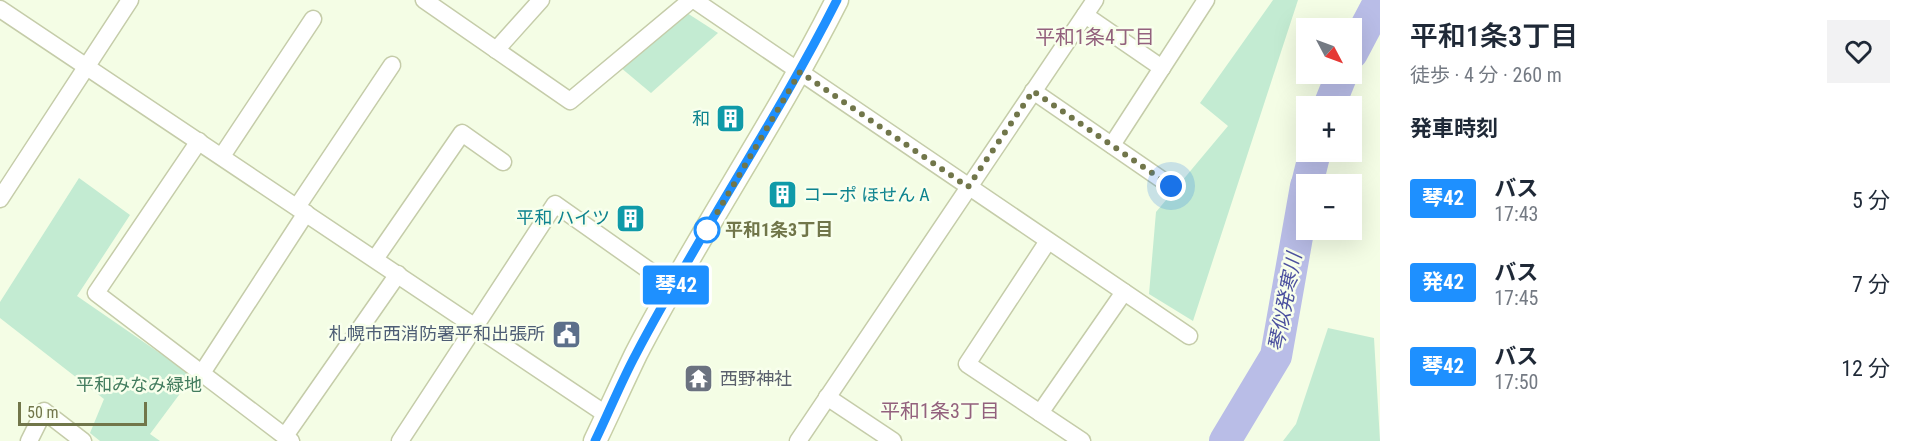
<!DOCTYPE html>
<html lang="ja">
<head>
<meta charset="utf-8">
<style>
	body { margin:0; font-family:"Roboto Condensed","Noto Sans JP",sans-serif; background:#f2f2f3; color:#1f2937; height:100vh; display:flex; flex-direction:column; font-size:22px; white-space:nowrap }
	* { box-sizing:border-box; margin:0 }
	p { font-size:20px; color:#747a83 }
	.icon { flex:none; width:33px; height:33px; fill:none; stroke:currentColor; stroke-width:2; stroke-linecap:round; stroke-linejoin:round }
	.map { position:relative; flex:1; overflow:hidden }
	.drawer { display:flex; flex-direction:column; background:#fff; width:540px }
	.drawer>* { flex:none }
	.badge { padding:0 12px; border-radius:4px; font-size:21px; line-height:39px }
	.needle { width:39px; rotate:131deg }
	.tools { position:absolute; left:1296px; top:18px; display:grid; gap:12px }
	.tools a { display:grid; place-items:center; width:66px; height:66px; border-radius:0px; background:#fff; box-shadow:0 6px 24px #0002; font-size:30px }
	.scale { position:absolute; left:18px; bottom:15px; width:129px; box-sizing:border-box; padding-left:6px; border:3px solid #71764a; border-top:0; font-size:16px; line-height:21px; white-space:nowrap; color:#71764a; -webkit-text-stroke:4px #f8ffec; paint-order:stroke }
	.you { position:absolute; width:30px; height:30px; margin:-15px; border:4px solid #fff; border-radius:50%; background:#1a73e8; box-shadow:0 0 0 9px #1a73e833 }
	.map>.badge { position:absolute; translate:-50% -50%; box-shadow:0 0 0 3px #fff }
	h2 { padding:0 30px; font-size:22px; line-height:54px }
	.round { display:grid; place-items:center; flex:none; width:63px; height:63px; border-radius:0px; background:#f2f2f3 }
	.head { display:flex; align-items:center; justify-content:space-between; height:102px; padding:0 30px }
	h1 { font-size:28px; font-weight:600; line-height:45px }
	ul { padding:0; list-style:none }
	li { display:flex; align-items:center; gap:18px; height:84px; padding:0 30px }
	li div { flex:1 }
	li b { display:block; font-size:22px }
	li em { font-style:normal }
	li .badge { min-width:66px; font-weight:700; text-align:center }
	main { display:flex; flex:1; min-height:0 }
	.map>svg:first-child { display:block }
	.green { fill:#c3ebd2 }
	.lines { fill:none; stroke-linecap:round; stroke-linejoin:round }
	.river { stroke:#b9bde7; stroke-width:32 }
	.street-casing { stroke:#c5cca9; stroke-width:19 }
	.secondary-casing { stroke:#c7cfa6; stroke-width:25 }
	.street { stroke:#fff; stroke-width:16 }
	.secondary { stroke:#fff; stroke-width:22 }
	.line-casing { stroke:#fff; stroke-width:14 }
	.line { stroke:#1e90ff; stroke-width:9 }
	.walk { stroke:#71764a; stroke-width:6; stroke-dasharray:0 10.8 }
	.stop-dot { fill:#fff; stroke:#1e90ff; stroke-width:3 }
	.labels { text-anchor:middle; stroke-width:5; stroke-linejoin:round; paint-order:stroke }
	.culture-label { font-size:18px; fill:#0d838f; stroke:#f8ffec; text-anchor:end }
	.stop-label { font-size:18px; font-weight:bold; fill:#71764a; stroke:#f8ffec; text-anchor:start }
	.service-label { font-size:18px; fill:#4e5e75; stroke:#f8ffec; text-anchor:end }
	.worship-label { font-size:18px; fill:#5b616d; stroke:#f8ffec; text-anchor:start }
	.park-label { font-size:18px; fill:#427c5e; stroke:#f8ffec }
	.neighbourhood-label { font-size:20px; fill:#93617d; stroke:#f8ffec }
	.water-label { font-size:20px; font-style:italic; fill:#4c519f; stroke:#f8ffec }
</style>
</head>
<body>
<main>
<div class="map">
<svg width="1380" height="441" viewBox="0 0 1380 441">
	<rect width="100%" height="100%" fill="#f4fde5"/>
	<g class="green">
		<path d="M1273,0H1298L1193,321L1149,294L1156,212L1228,126L1200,103Z"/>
		<path d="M687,13L718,33L651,93L620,67Z"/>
		<path d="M79,178L130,215L77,296L193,376L150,434L160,441H100L90,433L104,399L0,318V302Z"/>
		<path d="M1328,328L1374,338L1380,441H1283L1296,424Z"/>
	</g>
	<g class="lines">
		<g class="river">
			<path d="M1352,53L1380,0"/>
			<path d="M1329,106L1342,74"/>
			<path d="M1307,184L1315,152"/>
			<path d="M1225,441L1276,356L1306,186"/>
		</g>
		<defs>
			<g id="street">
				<path d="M424,0L570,101L691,0"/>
				<path d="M694,0L1189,336"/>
				<path d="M0,9L607,415"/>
				<path d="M1085,15L1162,68"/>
				<path d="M496,50L541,0"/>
				<path d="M1033,91L1171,186"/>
				<path d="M199,141L96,293L291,441"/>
				<path d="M1112,145L1206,0"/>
				<path d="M222,156L313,19"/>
				<path d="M0,199L130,0"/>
				<path d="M297,207L392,65"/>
				<path d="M1048,241L967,364L1082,441"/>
				<path d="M375,259L462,133L503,162"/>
				<path d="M202,373L306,213"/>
				<path d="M827,397L893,441"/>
				<path d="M1040,413L1124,292"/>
				<path d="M285,436L398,274"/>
				<path d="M29,441L44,411L83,441"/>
				<path d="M400,441L555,204L674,288"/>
				<path d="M798,441L1095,0"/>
			</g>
			<path id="secondary" d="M595,441C609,412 622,383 636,354C698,234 776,121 837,0"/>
		</defs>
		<use href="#street" class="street-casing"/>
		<use href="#secondary" class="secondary-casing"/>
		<use href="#street" class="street"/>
		<use href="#secondary" class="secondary"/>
	</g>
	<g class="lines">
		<defs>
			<path id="line" d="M595,441C609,412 621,382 636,354C699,234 776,121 837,0"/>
		</defs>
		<use href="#line" class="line-casing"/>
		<use href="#line" class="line"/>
		<path class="walk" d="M707,230L704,235L800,72L968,187L1033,91L1171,186"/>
	</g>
	<defs>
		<symbol id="building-square" viewBox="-11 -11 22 22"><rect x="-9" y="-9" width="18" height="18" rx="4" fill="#0f9aa8" stroke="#f8ffec"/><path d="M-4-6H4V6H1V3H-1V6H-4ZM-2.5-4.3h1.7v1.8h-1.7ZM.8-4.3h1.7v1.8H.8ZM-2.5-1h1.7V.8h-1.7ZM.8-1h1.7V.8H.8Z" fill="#fff"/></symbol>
		<symbol id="civic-square" viewBox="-11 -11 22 22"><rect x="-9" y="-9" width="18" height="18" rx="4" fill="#5c6f8a" stroke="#f8ffec"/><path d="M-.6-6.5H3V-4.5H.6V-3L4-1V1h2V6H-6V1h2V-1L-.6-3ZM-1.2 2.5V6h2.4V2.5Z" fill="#fff"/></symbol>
		<symbol id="temple-square" viewBox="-11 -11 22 22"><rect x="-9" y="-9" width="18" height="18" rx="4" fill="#6b7280" stroke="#f8ffec"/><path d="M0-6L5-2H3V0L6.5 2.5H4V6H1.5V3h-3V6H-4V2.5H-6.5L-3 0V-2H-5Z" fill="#fff"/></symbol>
	</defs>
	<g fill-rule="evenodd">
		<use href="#building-square" x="714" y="102" width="33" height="33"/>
		<use href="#building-square" x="766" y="178" width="33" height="33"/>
		<use href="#building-square" x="614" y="202" width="33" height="33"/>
		<use href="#civic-square" x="550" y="318" width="33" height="33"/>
		<use href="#temple-square" x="682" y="362" width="33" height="33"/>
	</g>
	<circle class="stop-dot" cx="707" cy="230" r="12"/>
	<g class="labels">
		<g class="culture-label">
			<text x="710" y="125">和</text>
			<text x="803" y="201" text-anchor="start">コーポ ほせん A</text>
			<text x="610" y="224">平和 ハイツ</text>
		</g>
		<g class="stop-label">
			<text x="725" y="236">平和1条3丁目</text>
		</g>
		<g class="service-label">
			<text x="545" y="340">札幌市西消防署平和出張所</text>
		</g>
		<g class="worship-label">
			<text x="720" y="385">西野神社</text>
		</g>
		<g class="park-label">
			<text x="139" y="391">平和みなみ緑地</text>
		</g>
		<g class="neighbourhood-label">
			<text x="1095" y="44">平和1条4丁目</text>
			<text x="940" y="418">平和1条3丁目</text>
		</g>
		<g class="water-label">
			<text transform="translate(1285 302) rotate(-79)" y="7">琴似発寒川</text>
		</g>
	</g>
</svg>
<div class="tools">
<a><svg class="needle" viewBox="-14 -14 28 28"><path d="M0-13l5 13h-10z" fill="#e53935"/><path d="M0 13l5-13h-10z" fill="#747a83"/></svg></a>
<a>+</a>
<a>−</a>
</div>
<div class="scale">50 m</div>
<div class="you" style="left:1171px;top:186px"></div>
<b class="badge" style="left:676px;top:285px;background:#1e90ff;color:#fff">琴42</b>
</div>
<section class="drawer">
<div class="head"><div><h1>平和1条3丁目</h1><p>徒歩 · 4 分 · 260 m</p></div><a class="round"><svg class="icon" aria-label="heart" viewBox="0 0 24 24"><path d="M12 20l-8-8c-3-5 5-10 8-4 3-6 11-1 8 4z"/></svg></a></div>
<h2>発車時刻</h2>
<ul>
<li><span class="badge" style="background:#1e90ff;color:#fff">琴42</span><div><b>バス</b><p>17:43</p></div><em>5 分</em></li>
<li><span class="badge" style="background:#1e90ff;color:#fff">発42</span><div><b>バス</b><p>17:45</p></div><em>7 分</em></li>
<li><span class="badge" style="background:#1e90ff;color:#fff">琴42</span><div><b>バス</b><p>17:50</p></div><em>12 分</em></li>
</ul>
</section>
</main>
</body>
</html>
